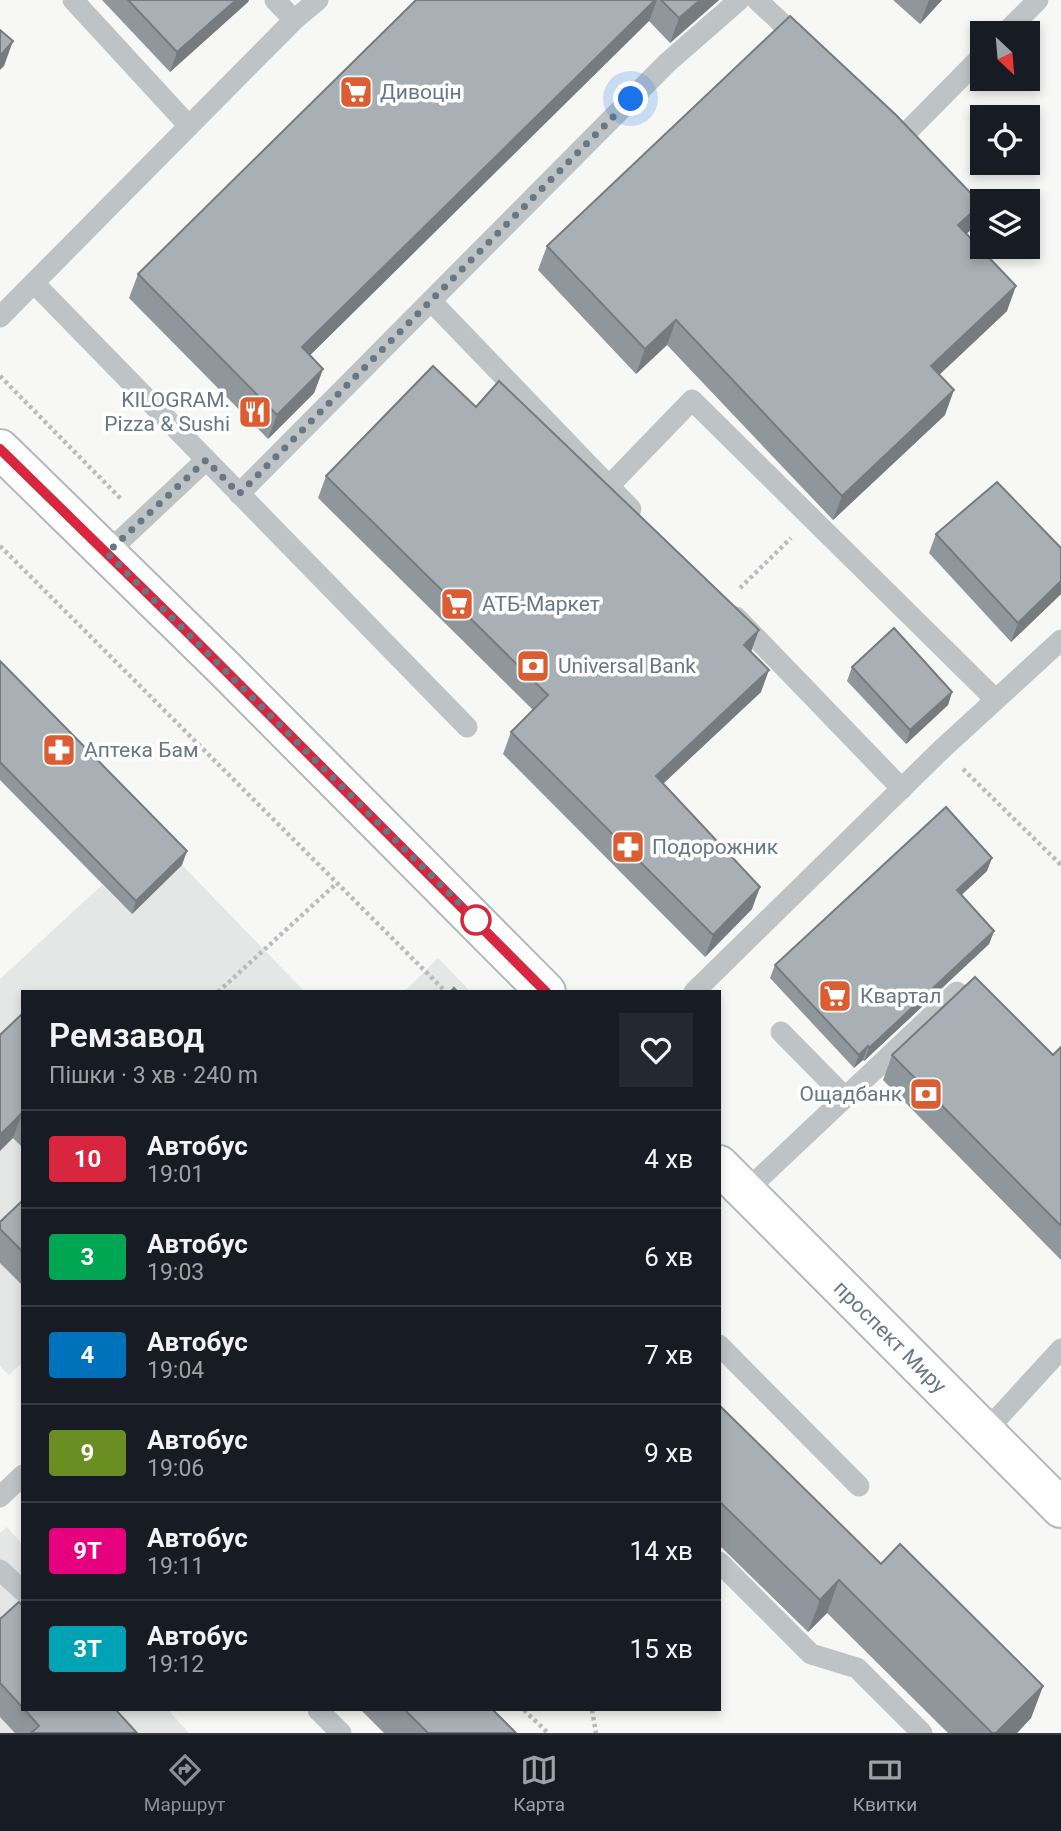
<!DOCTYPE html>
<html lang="uk">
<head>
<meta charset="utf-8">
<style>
	body { margin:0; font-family:Roboto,sans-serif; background:#242831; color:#f1f3f6; height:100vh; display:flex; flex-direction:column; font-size:26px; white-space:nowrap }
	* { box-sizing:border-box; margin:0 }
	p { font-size:23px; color:#9ea1a6 }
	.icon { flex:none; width:38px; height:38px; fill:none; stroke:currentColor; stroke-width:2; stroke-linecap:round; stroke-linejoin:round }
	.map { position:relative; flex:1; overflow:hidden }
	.side { position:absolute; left:21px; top:990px; width:700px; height:721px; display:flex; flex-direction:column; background:#171b24; border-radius:0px; box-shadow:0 4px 10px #0003 }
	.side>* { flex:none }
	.badge { padding:0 14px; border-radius:5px; font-size:24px; line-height:46px }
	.needle { width:46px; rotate:154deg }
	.tools { position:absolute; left:970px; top:21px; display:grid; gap:14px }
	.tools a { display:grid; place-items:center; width:70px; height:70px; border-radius:0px; background:#171b24; box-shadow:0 4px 10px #0003; font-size:35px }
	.you { position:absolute; width:35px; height:35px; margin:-18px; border:5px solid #fff; border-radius:50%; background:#1a73e8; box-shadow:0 0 0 10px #1a73e833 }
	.map>.badge { position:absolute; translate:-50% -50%; box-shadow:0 0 0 4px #fff }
	.round { display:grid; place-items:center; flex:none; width:74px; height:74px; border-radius:0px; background:#242831 }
	.head { display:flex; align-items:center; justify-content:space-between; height:119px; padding:0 28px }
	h1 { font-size:33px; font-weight:600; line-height:52px }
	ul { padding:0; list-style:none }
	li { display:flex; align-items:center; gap:21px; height:98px; padding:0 28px; border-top:2px solid #363941 }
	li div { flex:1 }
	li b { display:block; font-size:26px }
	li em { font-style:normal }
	li .badge { min-width:77px; font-weight:700; text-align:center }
	.tabs { display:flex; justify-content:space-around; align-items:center; height:98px; border-top:2px solid #363941; background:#171b24; font-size:19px; color:#9ea1a6 }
	.tabs a { display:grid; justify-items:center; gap:4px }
	.tabs .selected { color:#8c9099 }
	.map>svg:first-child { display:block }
	.built { fill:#e5e6e6 }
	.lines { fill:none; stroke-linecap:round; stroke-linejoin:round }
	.primary-casing { stroke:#b2b7bb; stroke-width:42 }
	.path { stroke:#b9bcbe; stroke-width:4.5; stroke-dasharray:3.5 3.5; stroke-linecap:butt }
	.service { stroke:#bec3c6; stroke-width:21 }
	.primary { stroke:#fff; stroke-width:38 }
	.wall { fill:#90979c }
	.shaded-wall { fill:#767b7f }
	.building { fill:#a8b0b5; stroke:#767b7f; stroke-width:2 }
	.line-casing { stroke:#fff; stroke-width:16 }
	.line { stroke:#d7263d; stroke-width:10 }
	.walk { stroke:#687784; stroke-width:7; stroke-dasharray:0 12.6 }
	.stop-dot { fill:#fff; stroke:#d7263d; stroke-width:3.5 }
	.labels { text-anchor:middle; stroke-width:7; stroke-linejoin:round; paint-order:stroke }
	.poi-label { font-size:21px; fill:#687784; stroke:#fff; text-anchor:start }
	.street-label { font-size:21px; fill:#687784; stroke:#fff }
</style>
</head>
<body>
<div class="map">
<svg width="1061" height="1733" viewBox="0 0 1061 1733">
	<rect width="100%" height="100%" fill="#f7f7f5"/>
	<g class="built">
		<path d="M182,865L305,992H23V1362L9,1375L0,1366V979L102,885L132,914Z"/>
		<path d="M438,958L471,992H404Z"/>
		<path d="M7,1527L23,1545V1710H168L189,1733H0V1533Z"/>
	</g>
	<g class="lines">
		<defs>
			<g id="primary">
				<path d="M0,449L224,668L546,992"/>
				<path d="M719,1165L1061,1508"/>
			</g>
		</defs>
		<use href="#primary" class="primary-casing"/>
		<g class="path">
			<path d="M0,376L122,500"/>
			<path d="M0,546L446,992"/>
			<path d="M740,588L791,538"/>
			<path d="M963,769L1061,865"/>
			<path d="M218,992L337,883"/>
			<path d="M23,1404V1405"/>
			<path d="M524,1710L548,1733"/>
			<path d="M592,1710L596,1733"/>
		</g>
		<g class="service">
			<path d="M73,0L189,126"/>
			<path d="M757,0L802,42"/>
			<path d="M294,20L318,0"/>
			<path d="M1005,33L1038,0"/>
			<path d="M889,123L903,136L982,56"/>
			<path d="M34,283L467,727"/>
			<path d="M431,301L631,509"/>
			<path d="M0,317L294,20L275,0"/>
			<path d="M609,486L692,400L995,699"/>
			<path d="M239,494L667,63L739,0"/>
			<path d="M107,553L206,460"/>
			<path d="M736,617L902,789"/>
			<path d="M694,992L942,749L1061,640"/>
			<path d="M781,1032L846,1098"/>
			<path d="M746,1191L957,992"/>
			<path d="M719,1345L859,1486"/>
			<path d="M985,1432L1061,1349"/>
			<path d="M0,1497L23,1475"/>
			<path d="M719,1562L811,1654L857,1668L922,1733"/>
			<path d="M0,1570L23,1591"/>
			<path d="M318,1710L341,1733"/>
		</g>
		<use href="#primary" class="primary"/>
	</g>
	<g class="wall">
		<path d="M102,0H249L248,2L170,72Z"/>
		<path d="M416,0H719L670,43L649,21L310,355L323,369L314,393L268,439L129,298L138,274Z"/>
		<path d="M893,0H942L920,24Z"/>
		<path d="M981,204L972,229L966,234L1007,311L939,375L945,415L833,520L667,345L636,374L538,270L547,246Z"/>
		<path d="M476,407L750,652L761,692L663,783L752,909L705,957L503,754L511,732L533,710L318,498L326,476Z"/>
		<path d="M936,534L1061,548V594L1011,642L929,553Z"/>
		<path d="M0,661L182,865L132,914L0,780Z"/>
		<path d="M852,667L952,692L948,705L906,744L847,681Z"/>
		<path d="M987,871L961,895L994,931L989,944L864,1061L863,1060L854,1068L770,978L775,965Z"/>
		<path d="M23,1013V1148L13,1138Z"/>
		<path d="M1061,1047V1260L883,1080L892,1055H1053Z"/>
		<path d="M23,1200V1286L0,1263V1222Z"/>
		<path d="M719,1405L881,1564L1043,1686L1031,1718L1017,1733H948L827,1613L808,1632L719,1545Z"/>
		<path d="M23,1606V1710H116L137,1733H15L0,1717V1619Z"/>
		<path d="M361,1710H493L516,1733H384Z"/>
	</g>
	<g class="shaded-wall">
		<path d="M236,0H249L248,2L170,72L177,52Z"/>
		<path d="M655,0H657L649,21L293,372L302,347Z"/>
		<path d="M700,0H719L670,43L679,18Z"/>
		<path d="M929,0H942L920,24Z"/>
		<path d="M13,41L4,66L0,70V56Z"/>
		<path d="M981,204L972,229L949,249L958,225Z"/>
		<path d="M1016,286L1007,311L922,391L931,366Z"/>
		<path d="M676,320L667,345L636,374L645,349Z"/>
		<path d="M323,369L314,393L268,439L277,415Z"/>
		<path d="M954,390L945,415L833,520L842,496Z"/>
		<path d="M1061,581V594L1011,642L1018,623Z"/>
		<path d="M759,630L751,652L744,645Z"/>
		<path d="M769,670L761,692L648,798L656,776Z"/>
		<path d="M952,692L948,705L906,744L910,730Z"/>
		<path d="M187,851L182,865L132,914L136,901Z"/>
		<path d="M992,858L987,871L952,904L957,890Z"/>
		<path d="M760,887L752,909L705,957L713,935Z"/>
		<path d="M994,931L989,944L864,1061L869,1048Z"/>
		<path d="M868,1046L863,1060L854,1068L859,1055Z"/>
		<path d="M22,1113L13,1138L0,1151V1135Z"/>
		<path d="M839,1580L827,1613L808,1632L820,1600Z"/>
		<path d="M1043,1686L1031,1718L1017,1733H996Z"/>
	</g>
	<g class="building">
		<path d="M128,0H236L177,52Z"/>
		<path d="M416,0H655L302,347L323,369L277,415L138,274Z"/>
		<path d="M661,0H700L679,18Z"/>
		<path d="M790,16L896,115L981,204L958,225L1016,286L931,366L954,390L842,496L676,320L645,349L547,246Z"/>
		<path d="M0,30L13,41L0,56Z"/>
		<path d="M433,366L476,407L499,381L759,630L744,645L769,670L656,776L760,887L713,935L511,732L548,695L326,476Z"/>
		<path d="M997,482L1061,548V581L1018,623L936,534Z"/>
		<path d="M894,628L952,692L910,730L852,667Z"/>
		<path d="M0,661L187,851L136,901L0,762Z"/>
		<path d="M946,807L992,858L957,890L994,931L869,1048L868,1046L859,1055L775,965Z"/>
		<path d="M975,977L1053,1055L1061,1047V1226L892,1055Z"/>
		<path d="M454,988L458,992H450Z"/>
		<path d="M23,1013V1115L22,1113L0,1135V1035Z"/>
		<path d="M23,1200V1252L0,1229V1222Z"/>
		<path d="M719,1405L881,1564L900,1544L1043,1686L996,1733H992L839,1580L820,1600L719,1501Z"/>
		<path d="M19,1602L23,1606V1708L0,1683V1619Z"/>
		<path d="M25,1710H116L137,1733H31L39,1726Z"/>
		<path d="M405,1710H493L516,1733H428Z"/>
	</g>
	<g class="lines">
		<defs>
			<path id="line" d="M0,449L185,630L546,992"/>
		</defs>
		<use href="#line" class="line-casing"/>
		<use href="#line" class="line"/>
		<path class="walk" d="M476,920L107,553L206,460L239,494L631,99"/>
	</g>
	<defs>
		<symbol id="supermarket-square" viewBox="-11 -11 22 22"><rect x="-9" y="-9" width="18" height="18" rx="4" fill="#db5d31" stroke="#fff"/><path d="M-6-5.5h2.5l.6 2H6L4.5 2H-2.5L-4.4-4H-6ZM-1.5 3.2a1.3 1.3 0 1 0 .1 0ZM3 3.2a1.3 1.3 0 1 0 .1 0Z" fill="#fff"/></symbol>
		<symbol id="restaurant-square" viewBox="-11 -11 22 22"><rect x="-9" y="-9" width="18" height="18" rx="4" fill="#db5d31" stroke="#fff"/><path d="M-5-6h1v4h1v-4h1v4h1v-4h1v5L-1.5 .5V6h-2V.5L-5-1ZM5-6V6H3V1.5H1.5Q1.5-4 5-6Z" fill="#fff"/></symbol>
		<symbol id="bank-square" viewBox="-11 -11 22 22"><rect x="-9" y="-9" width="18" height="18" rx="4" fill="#db5d31" stroke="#fff"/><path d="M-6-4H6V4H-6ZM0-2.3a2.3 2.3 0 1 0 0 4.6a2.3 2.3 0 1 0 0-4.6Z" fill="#fff"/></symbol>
		<symbol id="pharmacy-square" viewBox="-11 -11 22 22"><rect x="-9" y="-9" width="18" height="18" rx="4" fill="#db5d31" stroke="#fff"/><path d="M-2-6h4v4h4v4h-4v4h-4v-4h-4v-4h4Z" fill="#fff"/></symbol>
	</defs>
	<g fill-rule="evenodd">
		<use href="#supermarket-square" x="337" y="73" width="38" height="38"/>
		<use href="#restaurant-square" x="236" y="393" width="38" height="38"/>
		<use href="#supermarket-square" x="438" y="585" width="38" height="38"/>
		<use href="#bank-square" x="514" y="647" width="38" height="38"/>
		<use href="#pharmacy-square" x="40" y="731" width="38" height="38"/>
		<use href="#pharmacy-square" x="609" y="828" width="38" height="38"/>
		<use href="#supermarket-square" x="816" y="977" width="38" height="38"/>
		<use href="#bank-square" x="907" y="1075" width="38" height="38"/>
	</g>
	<circle class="stop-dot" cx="476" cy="920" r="14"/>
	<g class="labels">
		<g class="poi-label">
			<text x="380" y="99">Дивоцін</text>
			<text x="230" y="407" text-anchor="end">KILOGRAM.<tspan x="230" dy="24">Pizza &amp; Sushi</tspan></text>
			<text x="482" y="611">АТБ-Маркет</text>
			<text x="558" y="673">Universal Bank</text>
			<text x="84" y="757">Аптека Бам</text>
			<text x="652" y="854">Подорожник</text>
			<text x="860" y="1003">Квартал</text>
			<text x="902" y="1101" text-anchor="end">Ощадбанк</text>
		</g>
		<g class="street-label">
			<text transform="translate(890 1337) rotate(45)" y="7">проспект Миру</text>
		</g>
	</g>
</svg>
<div class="tools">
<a><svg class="needle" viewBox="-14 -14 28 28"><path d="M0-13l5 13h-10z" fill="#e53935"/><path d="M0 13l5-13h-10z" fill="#9ea1a6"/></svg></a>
<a><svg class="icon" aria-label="locate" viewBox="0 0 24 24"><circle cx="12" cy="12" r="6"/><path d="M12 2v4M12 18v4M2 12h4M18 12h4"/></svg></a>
<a><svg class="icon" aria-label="layers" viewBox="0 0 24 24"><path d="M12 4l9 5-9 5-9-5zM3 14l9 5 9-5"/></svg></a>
</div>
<div class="you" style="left:631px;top:99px"></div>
<section class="side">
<div class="head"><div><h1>Ремзавод</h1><p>Пішки · 3 хв · 240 m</p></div><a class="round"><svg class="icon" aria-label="heart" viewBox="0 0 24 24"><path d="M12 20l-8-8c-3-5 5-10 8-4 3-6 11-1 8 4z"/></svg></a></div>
<ul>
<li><span class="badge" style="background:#d7263d;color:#fff">10</span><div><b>Автобус</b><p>19:01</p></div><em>4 хв</em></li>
<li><span class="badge" style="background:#00a651;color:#fff">3</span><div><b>Автобус</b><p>19:03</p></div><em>6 хв</em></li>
<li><span class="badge" style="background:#0072bc;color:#fff">4</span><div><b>Автобус</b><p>19:04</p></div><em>7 хв</em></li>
<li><span class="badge" style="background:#6b8e23;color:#fff">9</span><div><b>Автобус</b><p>19:06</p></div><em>9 хв</em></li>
<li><span class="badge" style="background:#e6007e;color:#fff">9Т</span><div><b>Автобус</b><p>19:11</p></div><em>14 хв</em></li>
<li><span class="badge" style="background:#00a3b4;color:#fff">3Т</span><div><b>Автобус</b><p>19:12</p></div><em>15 хв</em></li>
</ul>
</section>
</div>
<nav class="tabs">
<a class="selected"><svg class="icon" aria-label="directions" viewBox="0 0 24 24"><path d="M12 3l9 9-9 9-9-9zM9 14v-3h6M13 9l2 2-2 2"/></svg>Маршрут</a>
<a><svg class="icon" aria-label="map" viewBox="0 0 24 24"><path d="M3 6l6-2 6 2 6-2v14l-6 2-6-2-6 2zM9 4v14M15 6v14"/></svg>Карта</a>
<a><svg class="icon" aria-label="tickets" viewBox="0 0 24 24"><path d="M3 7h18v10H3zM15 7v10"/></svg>Квитки</a>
</nav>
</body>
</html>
